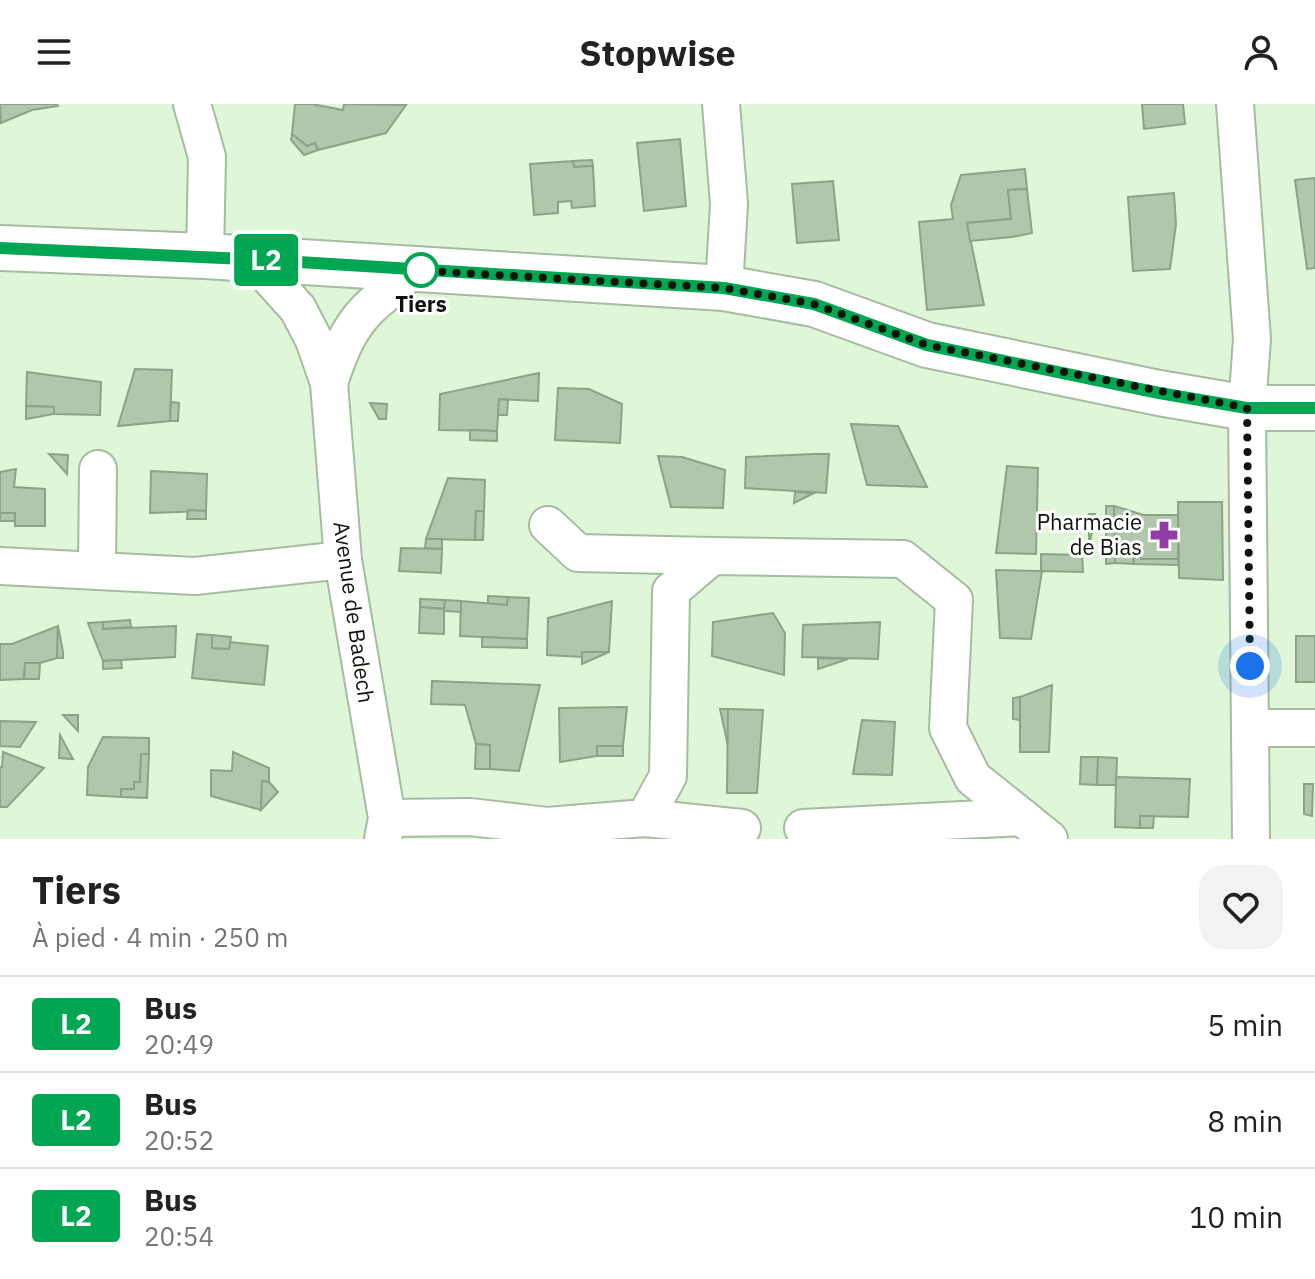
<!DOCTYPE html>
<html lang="fr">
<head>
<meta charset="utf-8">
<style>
	body { margin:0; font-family:"IBM Plex Sans",sans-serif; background:#f2f2f2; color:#222; height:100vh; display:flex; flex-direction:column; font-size:30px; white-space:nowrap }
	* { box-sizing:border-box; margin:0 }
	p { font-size:26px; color:#767676 }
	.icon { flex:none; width:44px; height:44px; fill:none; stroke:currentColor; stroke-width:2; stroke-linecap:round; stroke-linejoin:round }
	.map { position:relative; height:735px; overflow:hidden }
	.side { display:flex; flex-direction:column; background:#fff; flex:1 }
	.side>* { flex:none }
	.badge { padding:0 16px; border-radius:6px; font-size:28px; line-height:52px }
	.you { position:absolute; width:40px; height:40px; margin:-20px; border:6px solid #fff; border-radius:50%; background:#1a73e8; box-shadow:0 0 0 12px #1a73e833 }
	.map>.badge { position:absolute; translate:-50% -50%; box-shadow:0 0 0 4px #fff }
	.round { display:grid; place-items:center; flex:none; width:84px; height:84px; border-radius:24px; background:#f2f2f2 }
	.summary { display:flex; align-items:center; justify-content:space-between; height:136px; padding:0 32px }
	h1 { font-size:38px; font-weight:800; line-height:60px }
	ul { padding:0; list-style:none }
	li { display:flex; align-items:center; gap:24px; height:96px; padding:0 32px; border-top:2px solid #e0e0e0 }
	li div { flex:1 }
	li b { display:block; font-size:30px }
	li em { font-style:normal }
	li .badge { min-width:88px; font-weight:700; text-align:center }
	header { display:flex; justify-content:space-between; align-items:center; height:104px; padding:0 32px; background:#fff; font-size:36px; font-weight:800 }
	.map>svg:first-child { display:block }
	.building { fill:#b0c7ab; stroke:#8da288; stroke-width:2 }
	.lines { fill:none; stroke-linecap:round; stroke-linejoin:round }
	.street-casing { stroke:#a6bca1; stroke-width:40 }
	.secondary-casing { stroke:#a6bca1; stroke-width:48 }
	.street { stroke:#fff; stroke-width:36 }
	.secondary { stroke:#fff; stroke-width:44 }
	.line-casing { stroke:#fff; stroke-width:18 }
	.line { stroke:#00a651; stroke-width:12 }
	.walk { stroke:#0d150b; stroke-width:8; stroke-dasharray:0 14.4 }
	.stop-dot { fill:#fff; stroke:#00a651; stroke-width:4 }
	.labels { text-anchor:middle; stroke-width:6; stroke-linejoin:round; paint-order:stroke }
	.stop-label { font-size:22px; font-weight:bold; fill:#0d150b; stroke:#fff }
	.poi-label { font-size:22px; fill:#0d150b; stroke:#fff; text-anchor:end }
	.street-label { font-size:22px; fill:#0d150b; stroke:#fff }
</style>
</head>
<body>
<header><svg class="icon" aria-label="menu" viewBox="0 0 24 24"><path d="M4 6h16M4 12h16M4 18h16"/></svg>Stopwise<svg class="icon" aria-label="person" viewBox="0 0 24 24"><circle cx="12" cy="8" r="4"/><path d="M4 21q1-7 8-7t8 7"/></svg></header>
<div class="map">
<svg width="1315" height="735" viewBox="0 0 1315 735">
	<rect width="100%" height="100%" fill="#dff6d9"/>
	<g class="building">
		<path d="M0,0H57L58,2L32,6L1,19Z"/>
		<path d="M295,0H312L343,6L344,0L406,1L386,29L318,46L315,39L307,42L292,30Z"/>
		<path d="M1142,0H1183L1185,20L1144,25Z"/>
		<path d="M292,30L307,42L315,39L318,46L304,51L291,36Z"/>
		<path d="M680,35L686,102L644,107L637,39Z"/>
		<path d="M592,56L593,62L574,63L573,57Z"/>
		<path d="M573,57L574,63L593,62L595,102L572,104L571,97L558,98V109L534,111L530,60Z"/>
		<path d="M1025,65L1027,85L1008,86L1011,115L967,119L984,201L927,206L919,118L953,115L951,101L961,71Z"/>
		<path d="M1315,74V164L1307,165L1295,76Z"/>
		<path d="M833,77L839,136L797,139L792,80Z"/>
		<path d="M1027,85L1032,129L1012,133L970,137L967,119L1011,115L1008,86Z"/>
		<path d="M1174,89L1176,120L1170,165L1133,167L1128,93Z"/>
		<path d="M135,265L172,266L170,317L118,322Z"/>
		<path d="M27,268L101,278L100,311L54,310V303L26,302Z"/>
		<path d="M539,269L538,297L499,295L497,327L439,326L440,290Z"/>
		<path d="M558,284L589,285L622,300L620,339L555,336Z"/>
		<path d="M499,295L508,296L507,311H498Z"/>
		<path d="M171,298L179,299L178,317H170Z"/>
		<path d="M370,299L387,300L386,315H379Z"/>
		<path d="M26,302L54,303V310L26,315Z"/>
		<path d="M851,320L898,322L927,383L867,381Z"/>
		<path d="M470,326L497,327V337L470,336Z"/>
		<path d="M49,350L68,351L67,370Z"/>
		<path d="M814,350H829L826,389L745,384L746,353Z"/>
		<path d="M658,352L682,353L725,366L723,404L671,403Z"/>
		<path d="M1007,362L1038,364L1036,450L996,449Z"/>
		<path d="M16,365L14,383L45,385V422H15V409H0V368Z"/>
		<path d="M151,367L207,370L206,407L150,409Z"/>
		<path d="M448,374L485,376L484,407H476L475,436L426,435Z"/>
		<path d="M795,388L814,389L794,399Z"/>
		<path d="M1178,398H1222L1223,476L1179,474Z"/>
		<path d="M1106,402H1114L1115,459L1106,460Z"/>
		<path d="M1114,402L1144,411H1178V455H1141V450H1133L1134,460L1115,459Z"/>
		<path d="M188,406L206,407V415H187Z"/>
		<path d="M476,407H484L483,436H475Z"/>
		<rect x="0" y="409" width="15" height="8"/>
		<path d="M1089,410H1095L1089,444Z"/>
		<path d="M426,435H442V445L425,444Z"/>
		<path d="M401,444L442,445L441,469L399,467Z"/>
		<path d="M1041,450L1082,451L1083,468L1042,467L1031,535L1000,534L996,466L1041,467Z"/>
		<path d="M1133,450H1141V455H1178V461L1134,460Z"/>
		<path d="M488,492L508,493L507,501L488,500Z"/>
		<path d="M508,493L529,494L527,535L460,532L461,497L507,501Z"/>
		<path d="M420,495L445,496L444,505L420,503Z"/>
		<path d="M445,496L461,497V508L444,507Z"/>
		<path d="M612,497L609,548H582V553L547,551L548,514Z"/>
		<path d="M420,503L444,505V530L419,529Z"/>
		<path d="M773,509L785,529L784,571L712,552L713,518Z"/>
		<path d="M130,516L131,523L103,525V518Z"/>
		<path d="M103,518V525L176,522L175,553L103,557L88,519Z"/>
		<path d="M880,518L878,555L802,553L803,521Z"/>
		<path d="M58,522L57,554L40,559H25L24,575L0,576V540H12Z"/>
		<path d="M58,522L63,548V554H57Z"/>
		<path d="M197,530L212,531V544L229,545L230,538L268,542L264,581L192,574Z"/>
		<path d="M212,531L231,533L229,545L212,544Z"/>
		<rect x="1296" y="532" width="19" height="46"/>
		<path d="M482,533L527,535V544L482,543Z"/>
		<path d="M582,548H609L582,560Z"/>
		<path d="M818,554L848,555L818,565Z"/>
		<path d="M121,556L122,564L103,565V557Z"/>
		<path d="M25,559H40L39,575H24Z"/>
		<path d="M432,577L540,581L519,667L490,665V641L476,640L465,601L431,600Z"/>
		<path d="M1052,581L1049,648H1020V593Z"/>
		<path d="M1020,593V616L1013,615V594Z"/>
		<path d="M627,603L623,642H597V652L560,658L559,604Z"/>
		<path d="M720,605H728V642Z"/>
		<path d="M728,605L763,606L757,689H727Z"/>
		<path d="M63,611H78V627Z"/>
		<path d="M862,616L895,618L892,671L853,670Z"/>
		<path d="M0,617L36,618L20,643L0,642Z"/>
		<path d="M60,631L73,655L59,654Z"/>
		<path d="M103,633L149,634V650H141L140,678H134V685H121V693L87,691L88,663Z"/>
		<path d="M476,640L490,641V665H475Z"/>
		<rect x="597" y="642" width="26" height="10"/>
		<path d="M3,648L44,664L7,703H0V663H2Z"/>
		<path d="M233,648L269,664V678L262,677L261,706L211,692V666L232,667Z"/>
		<path d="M141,650H149L147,694L121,693V685H134V678H140Z"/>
		<path d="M1081,653H1098L1097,681L1080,680Z"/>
		<path d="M1098,653L1117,654L1116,681H1097Z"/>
		<path d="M1116,673L1190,675L1188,713L1140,712V724L1115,723Z"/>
		<path d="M262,677L269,678L278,688L261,706Z"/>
		<path d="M1304,680H1313L1312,712L1304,710Z"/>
		<path d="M1140,712H1154L1153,724H1140Z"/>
	</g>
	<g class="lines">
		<defs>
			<g id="street">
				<path d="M192,0L207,53L205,152"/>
				<path d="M721,0L729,100L724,184"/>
				<path d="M1235,0L1252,235L1247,304L1251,735"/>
				<path d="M266,156L271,175L298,205L314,236L329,279L343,456L387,714L383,735"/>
				<path d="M329,279C338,252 347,226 368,205C382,191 398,182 410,166"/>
				<path d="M548,421L578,449L712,452"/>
				<path d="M0,462L195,472L343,456"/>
				<path d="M97,467L98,365"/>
				<path d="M1251,624H1315"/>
				<path d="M387,714L470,713L547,722V735"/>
				<path d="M645,714L742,724"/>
				<path d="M547,722L645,714L668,672L671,487L712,452L903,455L954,496L948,624L973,674L1049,735"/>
				<path d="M803,724L1022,713"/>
			</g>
			<path id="secondary" d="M0,144L205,152L724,184L814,200L927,241L1159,289L1247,304H1315"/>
		</defs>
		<use href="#street" class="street-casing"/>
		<use href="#secondary" class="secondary-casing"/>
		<use href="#street" class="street"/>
		<use href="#secondary" class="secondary"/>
	</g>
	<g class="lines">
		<defs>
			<path id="line" d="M0,144L266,156L724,184L814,200L927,241L1159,289L1247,304H1315"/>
		</defs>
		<use href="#line" class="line-casing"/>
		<use href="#line" class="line"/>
		<path class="walk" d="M421,166H410L724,184L814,200L927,241L1247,304L1250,562"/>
	</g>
	<defs>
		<symbol id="pharmacy-bare" viewBox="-9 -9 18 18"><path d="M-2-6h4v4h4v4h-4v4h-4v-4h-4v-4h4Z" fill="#933ba7" stroke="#fff" stroke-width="2.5" paint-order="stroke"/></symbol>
	</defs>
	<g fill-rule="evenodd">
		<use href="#pharmacy-bare" x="1144" y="411" width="40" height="40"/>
	</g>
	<circle class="stop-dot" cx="421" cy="166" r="16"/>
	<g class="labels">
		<g class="stop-label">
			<text x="421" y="208">Tiers</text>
		</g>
		<g class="poi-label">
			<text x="1142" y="426">Pharmacie<tspan x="1142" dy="25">de Bias</tspan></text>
		</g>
		<g class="street-label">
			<text transform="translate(354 508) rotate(82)" y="8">Avenue de Badech</text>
		</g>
	</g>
</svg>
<div class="you" style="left:1250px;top:562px"></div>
<b class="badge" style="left:266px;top:156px;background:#00a651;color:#fff">L2</b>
</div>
<section class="side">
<div class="summary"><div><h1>Tiers</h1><p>À pied · 4 min · 250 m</p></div><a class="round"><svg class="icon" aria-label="heart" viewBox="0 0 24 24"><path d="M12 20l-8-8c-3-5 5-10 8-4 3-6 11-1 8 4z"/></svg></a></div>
<ul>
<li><span class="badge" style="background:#00a651;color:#fff">L2</span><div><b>Bus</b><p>20:49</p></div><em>5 min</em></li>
<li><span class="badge" style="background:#00a651;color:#fff">L2</span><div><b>Bus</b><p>20:52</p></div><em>8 min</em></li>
<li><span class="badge" style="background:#00a651;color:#fff">L2</span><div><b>Bus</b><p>20:54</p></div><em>10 min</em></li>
</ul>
</section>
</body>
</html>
